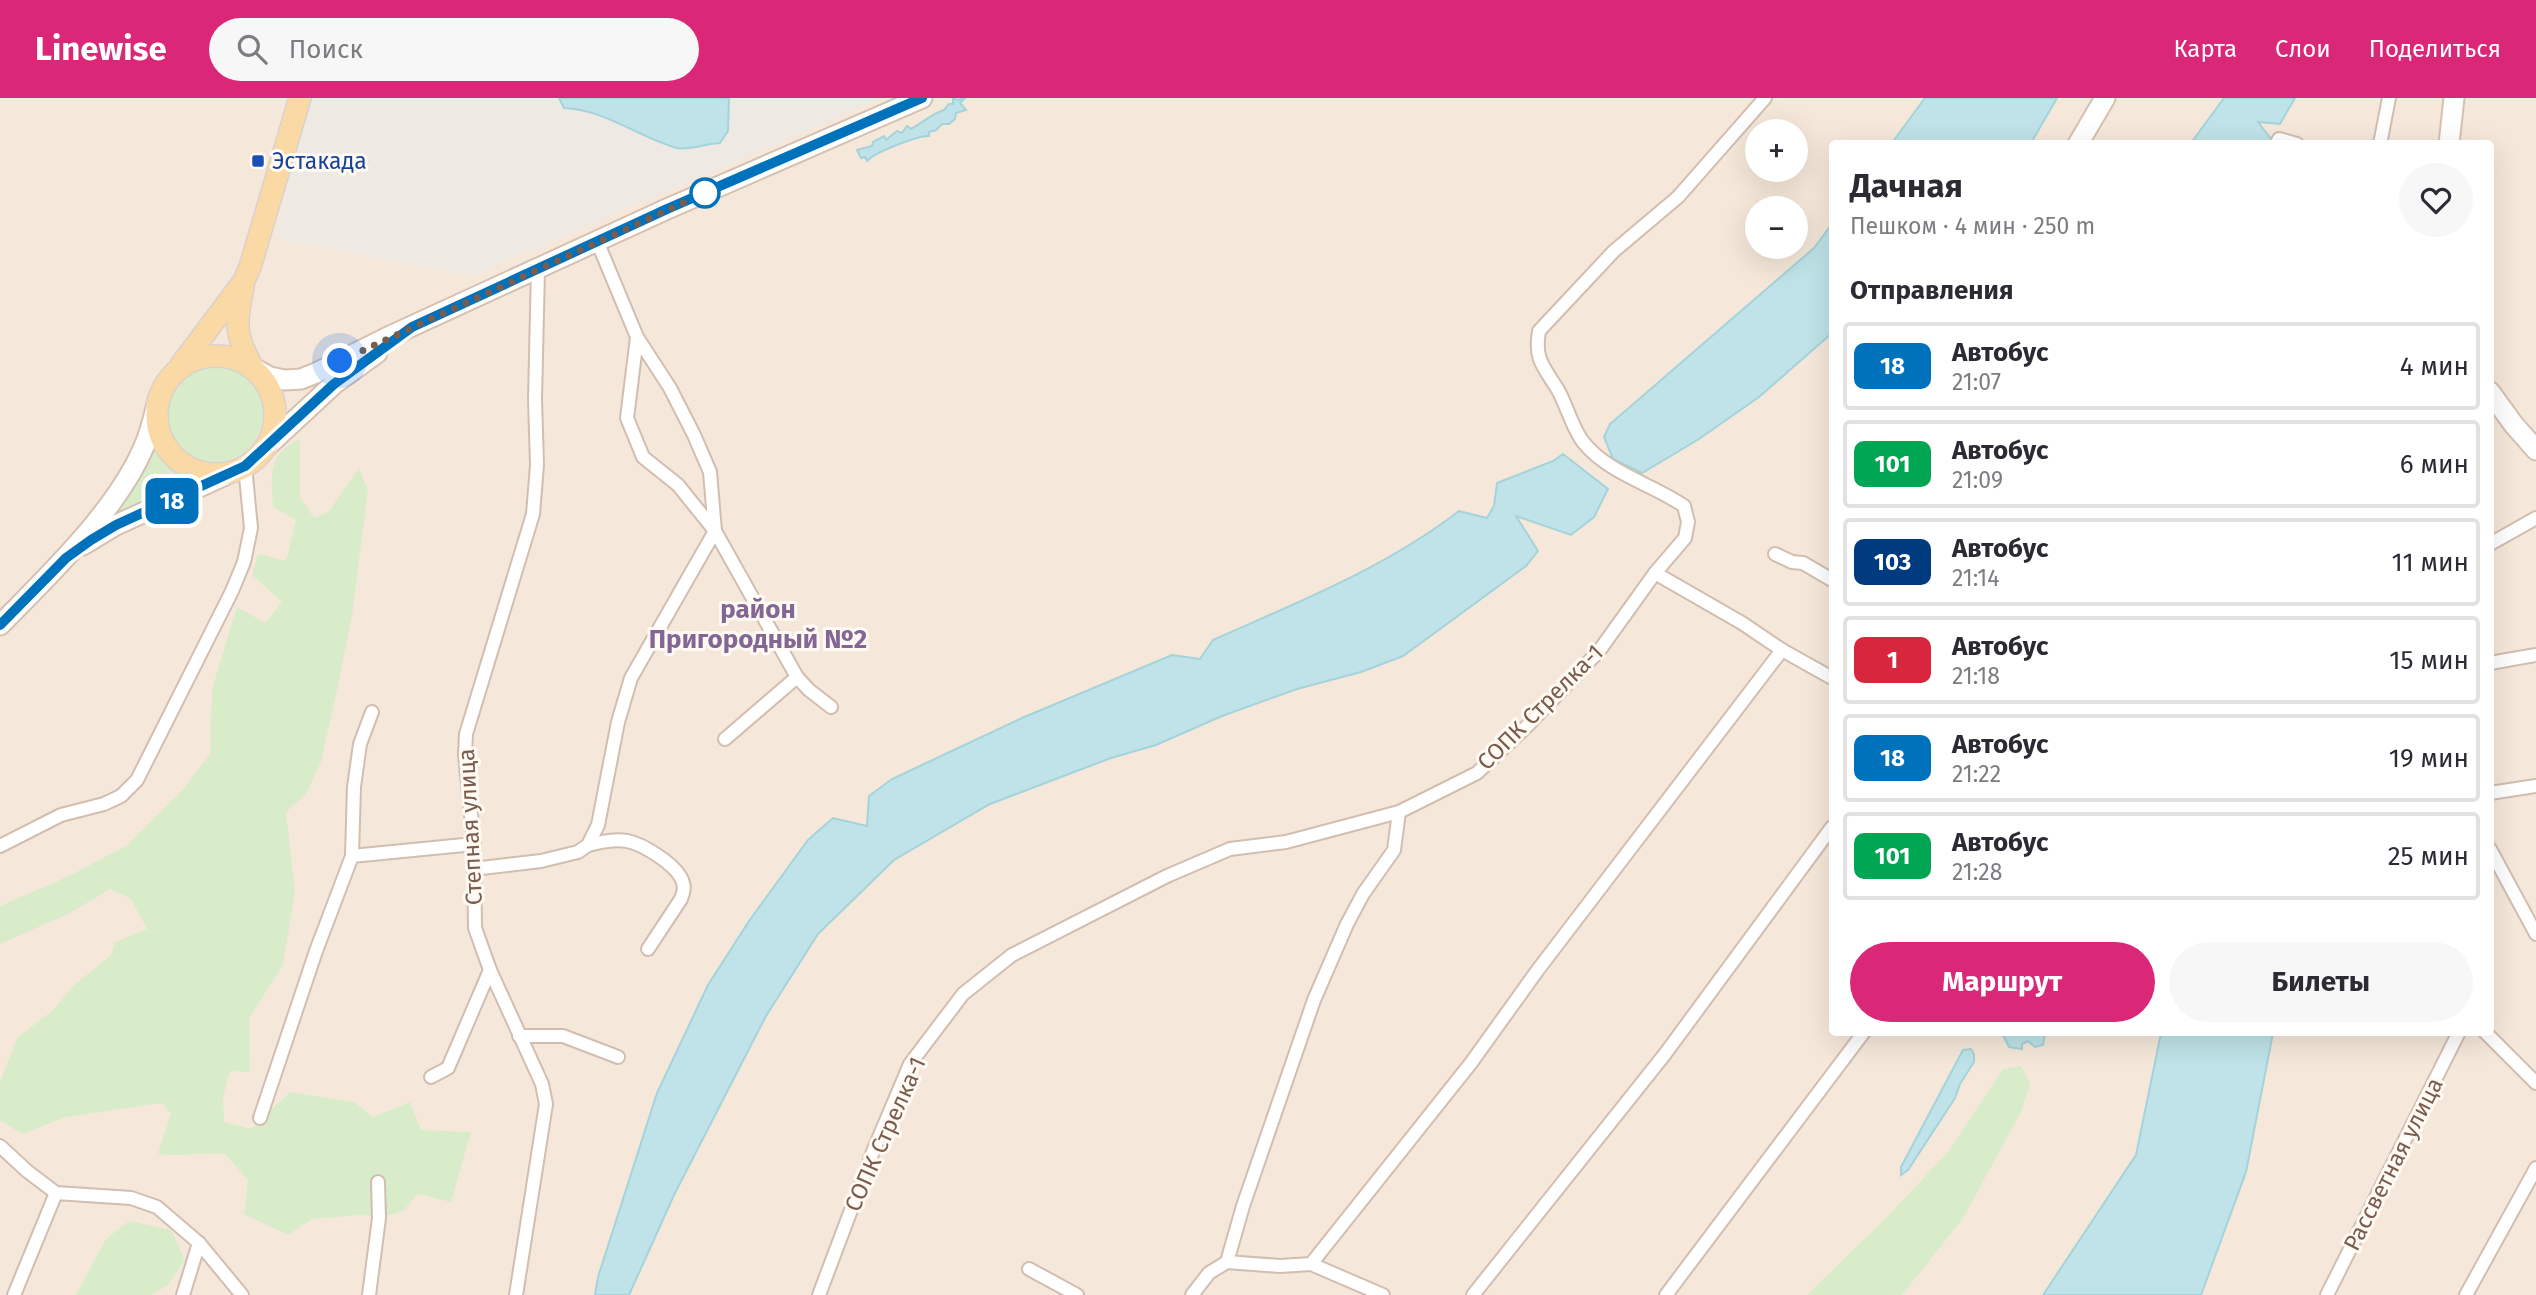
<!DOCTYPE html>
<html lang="ru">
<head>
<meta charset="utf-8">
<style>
	body { margin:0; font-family:"Fira Sans",sans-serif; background:#f7f7f7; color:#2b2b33; height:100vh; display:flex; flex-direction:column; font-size:26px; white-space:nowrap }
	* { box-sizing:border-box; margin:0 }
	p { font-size:23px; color:#7c7c81 }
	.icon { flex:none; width:38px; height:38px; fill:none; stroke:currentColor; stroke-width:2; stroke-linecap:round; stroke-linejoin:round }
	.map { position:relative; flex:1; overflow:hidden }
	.details { position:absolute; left:1829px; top:42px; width:665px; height:896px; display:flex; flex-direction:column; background:#fff; border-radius:7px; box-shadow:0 7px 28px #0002 }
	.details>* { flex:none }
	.badge { padding:0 14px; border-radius:10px; font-size:24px; line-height:46px }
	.tools { position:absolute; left:1745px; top:21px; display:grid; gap:14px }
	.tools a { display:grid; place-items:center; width:63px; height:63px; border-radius:50%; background:#fff; box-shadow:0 7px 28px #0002; font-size:35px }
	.you { position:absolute; width:35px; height:35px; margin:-18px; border:5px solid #fff; border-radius:50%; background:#1a73e8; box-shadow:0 0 0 10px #1a73e833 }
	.map>.badge { position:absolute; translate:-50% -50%; box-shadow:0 0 0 4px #fff }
	h2 { padding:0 21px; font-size:26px; line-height:63px }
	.round { display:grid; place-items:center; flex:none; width:74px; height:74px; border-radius:37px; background:#f7f7f7 }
	.overview { display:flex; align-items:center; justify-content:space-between; height:119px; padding:0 21px }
	h1 { font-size:33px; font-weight:700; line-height:52px }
	.primary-button { display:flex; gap:14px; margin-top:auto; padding:14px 21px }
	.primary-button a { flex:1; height:80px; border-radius:42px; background:#db2777; color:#fff; font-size:28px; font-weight:700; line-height:80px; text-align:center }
	.primary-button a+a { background:#f7f7f7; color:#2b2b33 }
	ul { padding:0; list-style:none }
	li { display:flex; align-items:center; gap:21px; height:88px; margin:0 14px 10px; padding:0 7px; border:4px solid #e1e1e2; border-radius:7px }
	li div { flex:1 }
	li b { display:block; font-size:26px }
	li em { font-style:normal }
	li .badge { min-width:77px; font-weight:700; text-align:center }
	header { display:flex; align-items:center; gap:42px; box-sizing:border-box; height:98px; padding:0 35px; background:#db2777; color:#fff }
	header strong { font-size:33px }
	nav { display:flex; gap:38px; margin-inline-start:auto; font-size:24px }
	.search { width:490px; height:63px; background:#f7f7f7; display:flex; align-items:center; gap:18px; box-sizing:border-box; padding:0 24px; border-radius:38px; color:#7c7c81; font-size:26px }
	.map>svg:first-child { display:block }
	.residential { fill:#f5e8da; fill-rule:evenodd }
	.industrial { fill:#efe9e4 }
	.green { fill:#d8ecc9 }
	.water { fill:#bfe3e8; stroke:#a5d3da; stroke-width:2 }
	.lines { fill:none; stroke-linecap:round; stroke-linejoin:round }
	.street-casing { stroke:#d1beb0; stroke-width:16 }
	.secondary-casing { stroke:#d6c0b0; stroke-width:23 }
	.primary-casing { stroke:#dad1cd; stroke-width:24 }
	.street { stroke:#fff; stroke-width:12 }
	.secondary { stroke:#fff; stroke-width:19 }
	.primary { stroke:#fbd9a5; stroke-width:21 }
	.line-casing { stroke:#fff; stroke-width:16 }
	.line { stroke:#0072bc; stroke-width:10 }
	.walk { stroke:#7a5c4d; stroke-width:7; stroke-dasharray:0 12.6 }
	.transit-dot { fill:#1a4fb4; stroke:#fffaf3; stroke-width:2.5 }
	.stop-dot { fill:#fff; stroke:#0072bc; stroke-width:3.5 }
	.labels { text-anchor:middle; stroke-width:6; stroke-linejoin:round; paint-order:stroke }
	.transit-label { font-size:23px; fill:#164399; stroke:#fffaf3; text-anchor:start }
	.street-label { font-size:23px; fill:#7a5c4d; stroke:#fffaf3 }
	.quarter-label { font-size:26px; font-weight:bold; fill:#846695; stroke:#fffaf3 }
</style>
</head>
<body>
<header>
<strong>Linewise</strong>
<div class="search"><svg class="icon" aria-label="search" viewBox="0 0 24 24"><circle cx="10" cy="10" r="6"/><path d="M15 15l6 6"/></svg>Поиск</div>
<nav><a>Карта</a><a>Слои</a><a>Поделиться</a></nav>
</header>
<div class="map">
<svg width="2536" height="1197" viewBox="0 0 2536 1197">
	<rect width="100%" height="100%" fill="#fdf6ec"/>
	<path class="residential" d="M0,0H2536V1197H0ZM1757,33H1796V72H1757ZM1832,46H2490V934H1832ZM1757,110H1796V149H1757Z"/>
	<path class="industrial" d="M310,0H883L471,178L275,140Z"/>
	<g class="green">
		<circle cx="215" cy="316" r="48"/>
		<path d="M151,333L165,357L205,380L97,431Z"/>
		<path d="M300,341V399L314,420L329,413L359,370L368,393L352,517L336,597L321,664L306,696L286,714L295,794L283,867L249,920L250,974L230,973L223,999L224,1024L251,1031L290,994L354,1004L373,1019L410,1004L421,1032L471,1034L451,1104L418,1096L403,1113L382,1119L360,1117L312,1121L288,1137L244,1116L248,1082L225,1056C202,1054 180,1059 158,1056L171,1015L162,1005L66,1019L22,1036L0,1022V984L17,940L53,912L73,888L111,857L115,844L147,831L131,801L110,791L68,816L0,846V808L69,778L126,748L183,692L210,656L212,591L237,509L265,525L282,504L252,477L258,456L286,463L296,422L273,409C271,378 267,356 300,341Z"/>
		<path d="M2021,968L2030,985L2022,1012L1963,1120L1902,1197H1807L1885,1121L1949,1053L2003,971Z"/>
		<path d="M129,1123L171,1132L185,1162L168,1187L151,1197H76L106,1141Z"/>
	</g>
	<g class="water">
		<path d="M559,0H729L728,33L720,45C707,45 689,53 677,50C638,39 606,12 564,10Z"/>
		<path d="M953,0L958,2L965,0L960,5L966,12L956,15L955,21L949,26H942L936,32L929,34V38C919,37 875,54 867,63L865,59L861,60L857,52L872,48L873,44L884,38L886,42L897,33L902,35L907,28L911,31C922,25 933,15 944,12L949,6H953Z"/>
		<path d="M1925,0H2057L2031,45H1892Z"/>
		<path d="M2224,0H2295L2280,26L2258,24L2271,41L2268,45H2191Z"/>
		<path d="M1832,126V235L1759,299L1699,341L1642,375L1613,361L1604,339L1610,326L1814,150Z"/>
		<path d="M1563,356L1608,391L1594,419L1571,437L1516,418L1538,453L1526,468L1403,558L1361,574L1297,591L1222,618L1156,647L1111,660L990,706L894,762L818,836L766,918L674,1097L629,1197H595L598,1179L657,995L708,887L749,823L808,742L833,720L867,728L869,698L892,681L1022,620L1172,557L1200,561L1213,542C1298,504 1385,470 1459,413L1487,420L1494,408L1497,385L1553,363Z"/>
		<path d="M2002,935H2045L2043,947L2035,949L2028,943L2022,946V951L2009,949Z"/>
		<path d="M2161,935H2273L2246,1074L2201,1197H2043L2136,1057Z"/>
		<path d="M1971,951L1974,956V964L1960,986L1955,1000L1908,1072L1901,1077V1069L1963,952Z"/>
	</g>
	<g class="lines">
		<defs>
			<g id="street">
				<path d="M2276,46L2279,41L2297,46"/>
				<path d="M2380,46L2389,0"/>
				<path d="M597,143L637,239L627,320L643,359L678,387L715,433L797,579L809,592L831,609"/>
				<path d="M2490,446L2536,420"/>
				<path d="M1775,456L1792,464L1803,465L1832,482"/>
				<path d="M1655,475L1742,525L1782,552"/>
				<path d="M2490,565L2536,557"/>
				<path d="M725,641L797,579"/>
				<path d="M2490,695L2536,688"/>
				<path d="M588,747C601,744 614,741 627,743C643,746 679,768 683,785C685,790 683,796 681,801L648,851"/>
				<path d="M0,748L61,717L104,706L121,698L137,682L232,493L244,464L251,430L245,368"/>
				<path d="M2490,751L2536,836"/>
				<path d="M352,758L354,689L360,646L372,614"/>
				<path d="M473,771L541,763L578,754L588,747L598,727L618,624L631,580L715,433L710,374L694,337L670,290L637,239"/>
				<path d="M2485,934L2536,985"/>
				<path d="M519,938H563L618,959"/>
				<path d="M431,979L448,970L490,872"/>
				<path d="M260,1020L316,853L352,758L474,746"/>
				<path d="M0,1048L27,1073L56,1095L131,1100L157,1109L199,1145L242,1197"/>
				<path d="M1227,1164L1243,1108L1314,902L1347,826L1363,796L1394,752L1399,714"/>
				<path d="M1029,1171L1077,1197"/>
				<path d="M14,1197L56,1095"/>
				<path d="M183,1197L199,1145"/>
				<path d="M369,1197L379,1120L378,1084"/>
				<path d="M516,1197L546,1006L542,986L490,872L475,830L474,746L465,657L466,636L533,416L537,367L535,301L538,171"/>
				<path d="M819,1197L874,1051L910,966L963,896L1012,857L1167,778L1230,751L1286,744L1399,714L1477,675L1527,628L1599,553L1655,475L1685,440L1688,424L1684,408C1654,387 1608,375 1584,345C1573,332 1567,308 1558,292C1544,269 1534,262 1539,233L1614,153L1678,99L1765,0"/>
				<path d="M1192,1197L1209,1175L1227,1164L1280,1168L1311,1166"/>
				<path d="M1383,1197L1311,1166L1471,965L1537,873L1782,552L1832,580"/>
				<path d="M1473,1197L1665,956L1832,729"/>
				<path d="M1666,1197L1864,934"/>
				<path d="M2327,1197L2459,934"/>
				<path d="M2466,1197L2536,1070"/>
			</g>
			<g id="secondary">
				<path d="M2078,46L2105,0"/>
				<path d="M2449,46L2454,0"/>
				<path d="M257,272L270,279L285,282L301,281L316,275L386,240L667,111L922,0"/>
				<path d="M2490,294L2514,327L2536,352"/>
				<path d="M264,351L334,286L377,255"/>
				<path d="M83,447L116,427L234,373"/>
				<path d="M0,527C50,476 122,408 147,341C152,328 155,313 159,299"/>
			</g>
			<g id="primary">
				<path d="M243,189C236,224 234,236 252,268"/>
				<circle cx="216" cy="317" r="59"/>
				<path d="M181,267L244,183L250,169L300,0"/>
			</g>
		</defs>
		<use href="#street" class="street-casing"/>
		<use href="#secondary" class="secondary-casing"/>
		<use href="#primary" class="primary-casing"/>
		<use href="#street" class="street"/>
		<use href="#secondary" class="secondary"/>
		<use href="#primary" class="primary"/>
	</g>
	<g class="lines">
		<defs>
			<path id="line" d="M0,527L66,460L91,442L116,427L245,368L334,286L412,229L667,111L922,0"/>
		</defs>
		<use href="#line" class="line-casing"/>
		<use href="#line" class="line"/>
		<path class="walk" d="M340,263L711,92L705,95"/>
	</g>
	<rect class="transit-dot" x="251" y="56" width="14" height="14" rx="3.5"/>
	<circle class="stop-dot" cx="705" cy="95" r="14"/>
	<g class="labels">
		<g class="transit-label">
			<text x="272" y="71">Эстакада</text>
		</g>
		<g class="street-label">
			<text transform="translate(1540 609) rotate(-45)" y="8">СОПК Стрелка-1</text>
			<text transform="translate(470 729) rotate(-93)" y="8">Степная улица</text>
			<text transform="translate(885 1036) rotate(-66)" y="8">СОПК Стрелка-1</text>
			<text transform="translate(2393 1066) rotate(-63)" y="8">Рассветная улица</text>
		</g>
		<g class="quarter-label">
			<text x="758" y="520">район<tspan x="758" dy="30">Пригородный №2</tspan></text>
		</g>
	</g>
</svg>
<div class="tools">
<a>+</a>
<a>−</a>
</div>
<div class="you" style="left:340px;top:263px"></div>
<b class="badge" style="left:172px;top:403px;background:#0072bc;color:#fff">18</b>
<section class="details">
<div class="overview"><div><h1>Дачная</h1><p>Пешком · 4 мин · 250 m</p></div><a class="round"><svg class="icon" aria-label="heart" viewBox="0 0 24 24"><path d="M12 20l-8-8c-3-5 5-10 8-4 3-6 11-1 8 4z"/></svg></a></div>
<h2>Отправления</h2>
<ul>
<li><span class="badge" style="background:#0072bc;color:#fff">18</span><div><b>Автобус</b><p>21:07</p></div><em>4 мин</em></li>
<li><span class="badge" style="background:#00a651;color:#fff">101</span><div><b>Автобус</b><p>21:09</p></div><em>6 мин</em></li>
<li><span class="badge" style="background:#003b80;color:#fff">103</span><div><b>Автобус</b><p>21:14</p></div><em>11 мин</em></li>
<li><span class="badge" style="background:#d7263d;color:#fff">1</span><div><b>Автобус</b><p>21:18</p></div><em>15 мин</em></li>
<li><span class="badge" style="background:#0072bc;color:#fff">18</span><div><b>Автобус</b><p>21:22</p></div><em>19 мин</em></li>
<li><span class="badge" style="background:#00a651;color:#fff">101</span><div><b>Автобус</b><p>21:28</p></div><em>25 мин</em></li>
</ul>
<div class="primary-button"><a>Маршрут</a><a>Билеты</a></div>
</section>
</div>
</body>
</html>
